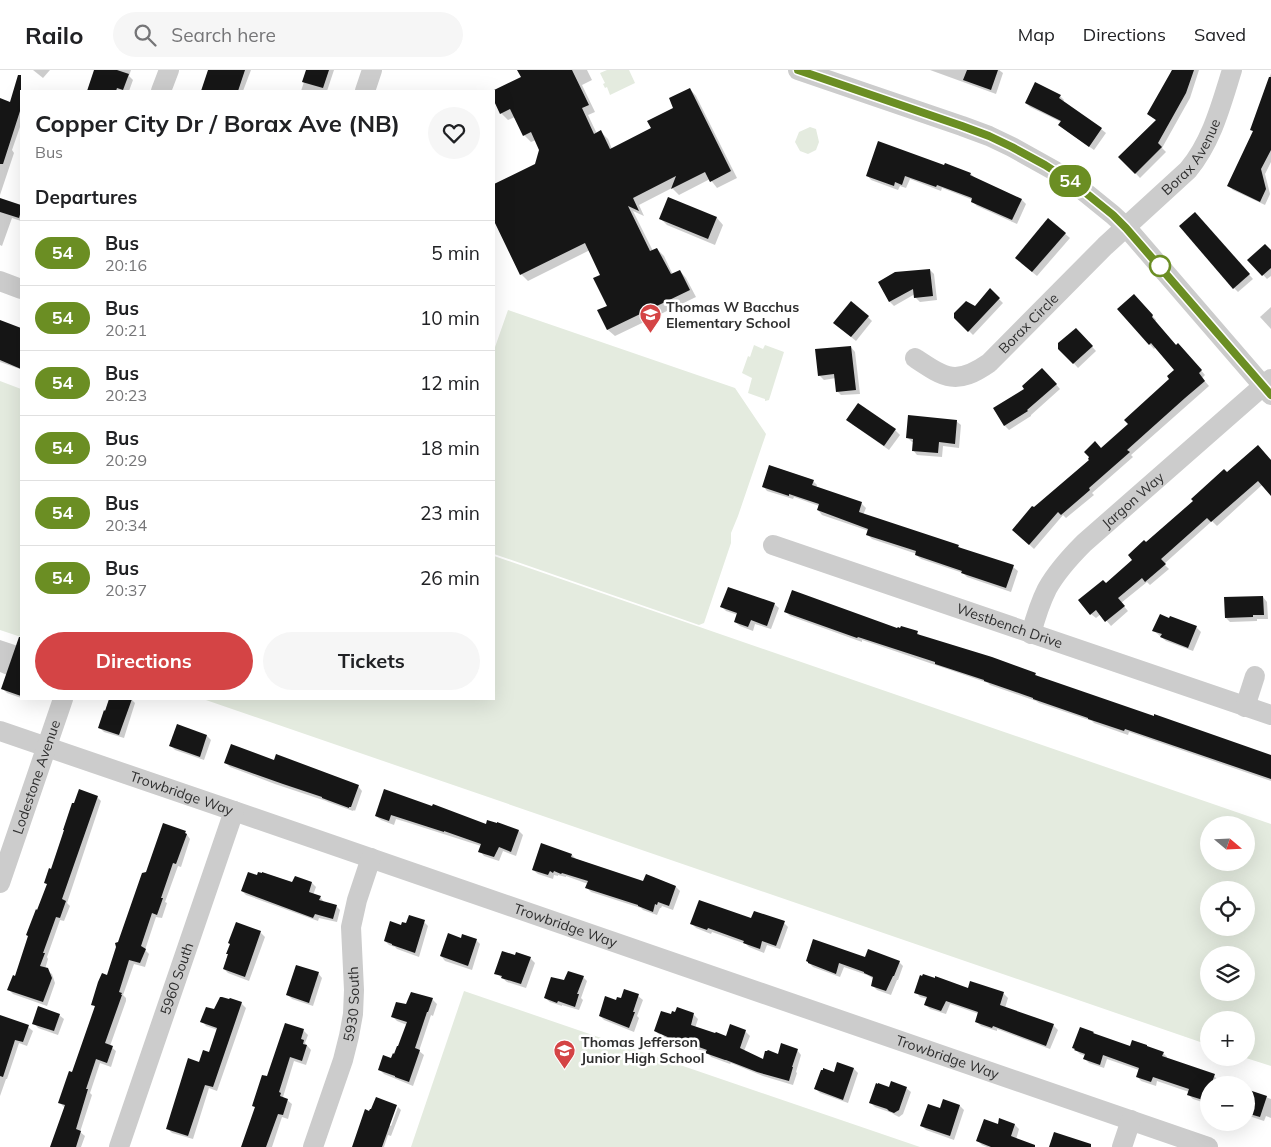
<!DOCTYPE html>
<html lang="en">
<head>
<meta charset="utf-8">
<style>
	body { margin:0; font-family:Mulish,sans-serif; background:#f6f6f6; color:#202124; height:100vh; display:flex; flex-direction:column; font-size:19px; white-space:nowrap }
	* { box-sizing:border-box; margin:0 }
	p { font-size:16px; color:#757577 }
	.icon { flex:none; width:28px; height:28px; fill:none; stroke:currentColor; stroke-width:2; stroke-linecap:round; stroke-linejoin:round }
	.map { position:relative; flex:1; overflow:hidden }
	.details { position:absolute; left:20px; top:20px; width:475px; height:610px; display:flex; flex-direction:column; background:#fff; border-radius:0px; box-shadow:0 5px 20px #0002 }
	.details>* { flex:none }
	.badge { padding:0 10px; border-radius:16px; font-size:18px; line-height:32px }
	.needle { width:32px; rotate:109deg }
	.tools { position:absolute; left:1200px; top:746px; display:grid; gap:10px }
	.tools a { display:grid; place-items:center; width:55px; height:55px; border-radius:50%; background:#fff; box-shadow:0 5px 20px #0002; font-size:25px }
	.map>.badge { position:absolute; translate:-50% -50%; box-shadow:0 0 0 2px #fff }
	h2 { padding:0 15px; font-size:19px; line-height:45px }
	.round { display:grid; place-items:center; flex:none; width:52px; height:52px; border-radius:26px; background:#f6f6f6 }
	.overview { display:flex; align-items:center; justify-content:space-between; height:85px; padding:0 15px }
	h1 { font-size:24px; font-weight:700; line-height:38px }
	.primary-button { display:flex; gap:10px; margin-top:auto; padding:10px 15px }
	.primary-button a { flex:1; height:58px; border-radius:30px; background:#d44445; color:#fff; font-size:20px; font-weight:700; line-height:58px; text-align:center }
	.primary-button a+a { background:#f6f6f6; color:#202124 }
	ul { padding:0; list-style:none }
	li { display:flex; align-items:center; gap:15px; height:65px; padding:0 15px; border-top:1px solid #e0e0e0 }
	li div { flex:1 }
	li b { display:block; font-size:19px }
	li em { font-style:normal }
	li .badge { min-width:55px; font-weight:700; text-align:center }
	header { display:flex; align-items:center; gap:30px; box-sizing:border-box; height:70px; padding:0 25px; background:#fff; border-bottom:1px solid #e0e0e0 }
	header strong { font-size:24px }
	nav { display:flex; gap:28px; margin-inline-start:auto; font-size:18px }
	.search { width:350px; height:45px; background:#f6f6f6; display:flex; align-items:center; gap:12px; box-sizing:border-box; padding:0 18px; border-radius:28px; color:#757577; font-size:19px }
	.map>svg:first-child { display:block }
	.green { fill:#e4ebdf; fill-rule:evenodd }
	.shadow { fill:#0003 }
	.building { fill:#161616 }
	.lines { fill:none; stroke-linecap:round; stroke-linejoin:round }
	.street { stroke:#ccc; stroke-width:20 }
	.line-casing { stroke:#fff; stroke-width:11 }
	.line { stroke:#6b8e23; stroke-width:8 }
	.stop-dot { fill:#fff; stroke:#6b8e23; stroke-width:2.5 }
	.labels { text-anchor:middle; stroke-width:5; stroke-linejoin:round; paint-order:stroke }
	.street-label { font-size:14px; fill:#2f2f2f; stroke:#fff }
	.poi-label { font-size:14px; font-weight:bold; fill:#2f2f2f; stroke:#fff; text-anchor:start }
</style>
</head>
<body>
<header>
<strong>Railo</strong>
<div class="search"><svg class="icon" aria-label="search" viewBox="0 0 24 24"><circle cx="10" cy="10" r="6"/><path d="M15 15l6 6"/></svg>Search here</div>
<nav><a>Map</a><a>Directions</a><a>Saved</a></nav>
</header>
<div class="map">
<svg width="1271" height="1077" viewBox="0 0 1271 1077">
	<rect width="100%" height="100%" fill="#fff"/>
	<g class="green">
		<path d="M607,0H629L635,13L610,25L607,17L605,18L603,14L605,13L600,3Z"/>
		<path d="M810,57L816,59L819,72L816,80L808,84L800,81L795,72L799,62Z"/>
		<path d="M508,240L735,318L766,364L738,446L731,463V473L704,553L699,555L494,484V280Z"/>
		<path d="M754,275L763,279L765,275L784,282L769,330L765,331V329L748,323L752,308L742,303L748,286L750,287Z"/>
		<path d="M0,311L21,319V567L0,560Z"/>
		<path d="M494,486L1271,754V996L1246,988V950H1209V975L203,629H494ZM1209,755H1246V792H1209ZM1209,820H1246V858H1209ZM1209,885H1246V922H1209Z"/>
		<path d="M464,921L920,1077H411Z"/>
	</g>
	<g class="shadow">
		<path d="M33,0H50L43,8Z"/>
		<path d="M96,0H131L129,6L133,10L129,21H88Z"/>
		<path d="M216,0H251L243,21H203L205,13Z"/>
		<path d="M308,0H334L327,21H301Z"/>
		<path d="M519,0H587L592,10L582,15L595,42L588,45L597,64L601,62L608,69L612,79L652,59L675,38L690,19L696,26L737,108L717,118L710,109L679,125L672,118L639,135L644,146L633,141L653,181L657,179L664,186L673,205L680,201L686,208L696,227L615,266L608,260L599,241L608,236L602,205L590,180L528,211L521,204L494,148V116L536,95L540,80L536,70L531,72L524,65L515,47L508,50L501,43L494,28V22L523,8Z"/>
		<path d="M930,0H999L1003,3L996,24Z"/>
		<path d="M1172,0H1199L1190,28L1162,78L1166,82L1140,108L1120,87L1157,51L1148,44L1169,7Z"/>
		<path d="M1271,3V92L1265,104L1270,124L1265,135L1233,120L1228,115L1254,62L1252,60Z"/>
		<path d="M15,19L21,21V54L12,80L14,83L0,125V38L11,33Z"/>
		<path d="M1060,26L1064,30L1063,32L1101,59L1106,63L1094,80L1064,59L1061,52L1030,37L1026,33Z"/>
		<path d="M946,95L971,104L975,108L1022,130L1026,134L1017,154L977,136L972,131L973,130L942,118L941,121L910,109L906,118L900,116L898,120L871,110L867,105L945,96Z"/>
		<path d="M0,129L21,136V151L12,148L2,176L0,175Z"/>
		<path d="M660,148H717L723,155L715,175L667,155Z"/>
		<path d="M1199,148L1253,209L1238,222L1234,218Z"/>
		<path d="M1049,150L1070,168L1037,206L1021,193Z"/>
		<path d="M1271,182V206L1267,209L1249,190Z"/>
		<path d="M930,200L934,204L937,230L920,232L915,227V224L894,236L890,232L879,213Z"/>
		<path d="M990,220L1003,233L973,265L956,248L975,238Z"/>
		<path d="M1138,230L1156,250L1155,252L1177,276L1182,279L1205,305L1202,308L1209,316L1131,385L1133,387L1092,423L1094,425L1066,448L1063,445L1034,479L1018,464L1034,439L1130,354L1171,310L1176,300L1156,277L1154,279L1118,239Z"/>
		<path d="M1271,237V259L1260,247Z"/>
		<path d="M868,247L872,251L856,271L839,257Z"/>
		<path d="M0,252L12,267L21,270V300L20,299L0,292Z"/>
		<path d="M1076,259L1096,281L1078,298L1060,278Z"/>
		<path d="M851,277L855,282L860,324L841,325L837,321L836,308L824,310L819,305Z"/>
		<path d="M1047,304L1060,319L1031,345V346L1009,360L1005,356L994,339L1026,319Z"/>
		<path d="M858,334L895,360L900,365L889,380L852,354Z"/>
		<path d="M956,351L961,355L959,378L943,376L942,387L917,385L913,380L914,372H912L908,368Z"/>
		<path d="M1271,391V424L1262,415L1217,456L1212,451L1164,494L1169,499L1150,515L1147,512L1121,533L1128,541L1111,556L1101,544L1096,548L1091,544L1106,514L1134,490L1147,473L1227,404Z"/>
		<path d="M813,411L817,415L816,418L861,433L866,438L863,445L958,476L962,479L1013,497L1018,501L1011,522L967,507L963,503L921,489L916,485L917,484L872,469L867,464L869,461L822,445L818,440L819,436L794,427L793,429L767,421L763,416Z"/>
		<path d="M1263,527L1267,532L1268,549H1257V551L1230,552L1226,548Z"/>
		<path d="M774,534L779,538L771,559L755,554L753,561L740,556L735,552L738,545L726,541L722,537Z"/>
		<path d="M786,542L917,562L921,567L1035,604L1039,608L1271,687V711L1129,662L1128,665L1094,653L1092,651L1039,633L1036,631L990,615L988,613L880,576L862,570V572L790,546Z"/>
		<path d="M1196,557L1201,562L1193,581L1166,571L1154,561Z"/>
		<path d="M0,570L21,577V628L7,623L3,619L7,605L0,602Z"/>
		<path d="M110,629H131L135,633L124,668L104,662L99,657Z"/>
		<path d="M207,666L211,670L204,690L175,680L171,676Z"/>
		<path d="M275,691L358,716L362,721L355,741L354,740L353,741L328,732L326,731L275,714L230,697L226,693Z"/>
		<path d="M97,727L101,731L67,833L70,836L64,851L60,850L47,887L48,889L45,899L52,904L55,913L47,936L13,924L9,920L15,907L48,815L46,813L52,800Z"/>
		<path d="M433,737L487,755L498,754L519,761L523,765L516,786L503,781L499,791L484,786L480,781L481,776L406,752L396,749L394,755L381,750L376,746Z"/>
		<path d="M185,762L190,769L181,797L178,796L165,832L167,833L162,848L156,847L145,880L149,884L145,897L134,894L123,925L126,928V931L110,976L116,981L111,997L100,993L90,1023L92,1025L80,1062L85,1066L81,1077H52L65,1038L60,1033L72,1003L96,938L93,934L108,907L119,873L147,804Z"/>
		<path d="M572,785L576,789L644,813L676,817L680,821L673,840L662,836L661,838H660L657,845L643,840L641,838L591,822L587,818L588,814L566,806V807L558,805V806L554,805L553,809L538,804L533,800Z"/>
		<path d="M258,807L293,814L312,813L316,817L313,825L320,827L324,832L336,836L340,840L337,852L319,848L318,851L246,825L242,821Z"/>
		<path d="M752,850L784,853L788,857L780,879L767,875L764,883L749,877L746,874L712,862L711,864L696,858L692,854Z"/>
		<path d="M424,852L428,856L419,887L397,879L395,877L389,875L385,871L402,857Z"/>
		<path d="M236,854L261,863L265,867L249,911L228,903L224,899Z"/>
		<path d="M476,870L480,874L472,900L445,891L441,886Z"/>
		<path d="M530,888L535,893L526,918L507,912L496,903Z"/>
		<path d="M866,889L899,892L903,896L898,910H897L891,925L877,920L873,916L874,909L867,905L844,897L840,907L813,897L809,893Z"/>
		<path d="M318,903L322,908L313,936L292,929L288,925Z"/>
		<path d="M583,907L587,911L581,928L583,930L579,940L562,935V936L550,932L545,928L565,912Z"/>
		<path d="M971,912L1004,924L1008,928L1005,938L1053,955L1058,960L1050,979L997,959V961L981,956L976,951L979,944L950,934L946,944L930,939L926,935L928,929L920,927L916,922L969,919Z"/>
		<path d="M638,926L643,930L637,946L639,948L634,962L604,950L600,946L617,931Z"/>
		<path d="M432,929L437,934L433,946L431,945L419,981L424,985L413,1016L384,1004L380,1000L392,990L395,986L407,955L397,951L393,947L407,936Z"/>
		<path d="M241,933L246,938L217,1021L209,1018L193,1069L172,1063L168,1059L200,993L210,983L218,960L206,956L202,951Z"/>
		<path d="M693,944L698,949L695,958L727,967L745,961L750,966L744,981L763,990L797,980L801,985L796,1002L797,1003L793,1015L763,1006L731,993L730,994L711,987L707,982L677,973L660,965L655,961L671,946Z"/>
		<path d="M59,945L64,949L58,965L38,958L34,953Z"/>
		<path d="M0,949L28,957L33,961L27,976L19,973L7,1009H6L0,1026Z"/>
		<path d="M303,960L308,965L305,973L311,980L306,995L294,991L283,1027L292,1034L288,1049L282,1047L272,1077H242L268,1008Z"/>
		<path d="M1093,963L1095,965L1131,977L1163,983L1167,987V989L1214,1006L1218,1010L1217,1015H1209L1208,1034L1193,1029L1188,1024L1189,1022L1157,1011L1156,1016L1141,1011L1137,1006L1139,1000L1107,989L1104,998L1089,993L1085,989L1086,986L1080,984L1074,978Z"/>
		<path d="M854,999L858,1003L848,1033L820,1023L816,1019L835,1004Z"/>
		<path d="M890,1018H906L911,1022L903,1044L899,1047L895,1045L892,1043L875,1037L871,1033Z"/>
		<path d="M1246,1020L1271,1029V1048L1266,1046L1264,1051L1246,1045Z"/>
		<path d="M395,1036L389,1055L391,1056L398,1037L401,1040L391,1066L388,1065L384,1077H354L370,1042L397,1036Z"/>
		<path d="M960,1036L964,1040L954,1070L926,1060L922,1056L941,1040Z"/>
		<path d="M1000,1050L1015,1055L1019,1059L1014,1077H987L982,1075L978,1071L998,1055Z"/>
	</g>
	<g class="building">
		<path d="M94,0H117L129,4L123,20L117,18L116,21H87Z"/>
		<path d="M208,0H245L238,21H201Z"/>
		<path d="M306,0H329L323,18L302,12Z"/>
		<path d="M517,0H572L589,35L582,38L594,64L601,60L610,79L651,58L647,51L673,38L669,28L690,18L731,101L710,112L705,102L671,119L676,106L633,128L639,141L628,136L650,181L657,178L671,204L680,200L690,220L607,260L597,240L607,236L593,208L600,205L585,173L520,205L494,151V114L535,94L539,80L531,62L523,66L510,39L500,44L494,31V21H492L521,7Z"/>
		<path d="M967,0H998L991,20L963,10Z"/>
		<path d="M1172,0H1194L1186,23L1158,73L1162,77L1135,104L1118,87L1156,50L1147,44Z"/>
		<path d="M18,5H21V38L3,94H0V28L10,32Z"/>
		<path d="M1269,7H1271V80L1261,99L1266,119L1260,132L1227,116L1253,61L1250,60Z"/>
		<path d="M1035,12L1061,25L1059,28L1102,58L1089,77L1058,55L1061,51L1025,33Z"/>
		<path d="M878,71L944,95L945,93L971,103L970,105L1022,129L1012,150L971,132L972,128L937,115L936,117L905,106L902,115L895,112L894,116L866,106Z"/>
		<path d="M668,127L717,147L708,169L659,149Z"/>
		<path d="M0,128L21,135V141L19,148L0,142Z"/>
		<path d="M1195,142L1250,204L1233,219L1179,156Z"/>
		<path d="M1048,148L1066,163L1032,202L1015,188Z"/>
		<path d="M1265,174L1271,180V198L1262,206L1247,190Z"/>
		<path d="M930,199L933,226L914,228L913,219L889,232L878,212L895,202Z"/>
		<path d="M990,218L1000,228L968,262L954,248V243L966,231L975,236Z"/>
		<path d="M1134,224L1153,245L1152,247L1176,275L1178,273L1202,300L1199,303L1205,311L1185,328L1127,380L1130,382L1089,418L1090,420L1061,445L1058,442L1029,475L1012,460L1032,436L1034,437L1089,390L1088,389L1089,387L1084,382L1095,371L1101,378L1128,354L1124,350L1169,309L1167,306L1174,300L1151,273L1149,275L1117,239Z"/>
		<path d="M851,231L869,246L851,267L833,253Z"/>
		<path d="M0,250L21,258V299L0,290Z"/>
		<path d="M1076,258L1093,276L1073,294L1058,279V273Z"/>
		<path d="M851,276L856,320L836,322L834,304L818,306L815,279Z"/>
		<path d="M1042,298L1057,314L1027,340L1028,341L1004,356L993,338L1024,319L1022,316Z"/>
		<path d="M858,333L896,359L884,376L846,350Z"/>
		<path d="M908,345L957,350L955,374L939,372L938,383L912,381L913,369L906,368Z"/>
		<path d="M1258,375L1271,390V426L1258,411L1211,452L1207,448L1161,489L1166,494L1145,512L1142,508L1118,528L1125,536L1105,552L1096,540L1090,545L1078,530L1103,510L1106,513L1132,490L1128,485L1144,470L1146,472L1193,431L1191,429L1224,399L1227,402Z"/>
		<path d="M769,395L814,410L812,415L862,432L859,442L959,475L958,477L1014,495L1006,518L961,503L962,501L915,485L916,481L866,465L868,459L817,440L819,434L789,424V426L762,417Z"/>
		<path d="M728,517L775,533L767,556L751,550L748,557L734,552L737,543L720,537Z"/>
		<path d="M792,520L897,558L898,557L900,558L901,556L918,561L917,564L992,587L1036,603L1035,605L1154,646V644L1271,685V709L1125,659L1124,661L1088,649V648L1033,629V628L984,611V610L935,594V592L858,567L857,568L784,542Z"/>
		<path d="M1263,526L1264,545H1253V547L1225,548L1224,527Z"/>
		<path d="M1160,544L1169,548L1170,546L1197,556L1188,578L1160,567L1162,564L1152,561Z"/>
		<path d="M19,567H21V626L1,619Z"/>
		<path d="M109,629H132L119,665L98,658L104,640L105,641Z"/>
		<path d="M177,654L207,665L200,687L169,676Z"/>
		<path d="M231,674L274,690L276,684L359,715L351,737H349V738L322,728V727L283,714L224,693Z"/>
		<path d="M79,719L98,726L62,829L66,831L60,848L56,847L43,883H45L40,896L48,898L52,908L43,932L7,920L13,905L15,906L28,866L26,865L36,839L37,840L47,814L44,813L49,798L51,799L64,760H63L72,733H74Z"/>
		<path d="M384,719L432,736L433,734L486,754L487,750L497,753V752L519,760L511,782L499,777L494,787L478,782L481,774L444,761V762L391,745L389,751L375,746Z"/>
		<path d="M163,753L186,761L185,763L187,764L180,783L176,794L173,793L161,828H163L157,845L152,843L141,876L146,879L140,893L129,890L119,922L122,923L121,925H122L105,973L113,976L107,993L96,989L86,1019H88L76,1059L81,1061L76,1077H50L65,1035L58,1033L69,1001L72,1002L95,936L91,935L98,912L102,903L107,905L116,877L115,873L118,872L142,803L146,802Z"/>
		<path d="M541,773L572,784L571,787L643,811L646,804L676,816L669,836L658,832L657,835L655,834L653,842L638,836V835L585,818L588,811L562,803L561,804L554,801L553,803L550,801L548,805L532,800Z"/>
		<path d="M248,802L257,805L258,802L262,803V802L292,812L295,806L312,812L309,822L321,826L319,830L337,835L333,849L315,844L313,848L241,821Z"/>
		<path d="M699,830L751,848L754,841L785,851L776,876L762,871L760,879L743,873L744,871L708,858L707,860L690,854Z"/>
		<path d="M409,845L425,850L415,883L392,875V874L384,871L390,851L401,855L402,852L406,853Z"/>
		<path d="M236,852L261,861L245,907L223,899L228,884H226L230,874L228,873Z"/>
		<path d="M448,863L461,868L462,864L477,869L468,896L440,886Z"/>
		<path d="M813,869L865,887L868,879L900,891L894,906H893L886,921L871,916L873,907L864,903V902L839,893L836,904L808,893V892L806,891Z"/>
		<path d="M502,881L515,885L516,882L531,887L521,914L501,908L502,906L494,904Z"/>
		<path d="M296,895L319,902L309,933L286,925Z"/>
		<path d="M568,901L584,906L577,924H579L575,937L558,931L557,933L544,928L551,907L564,910Z"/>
		<path d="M923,904L935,908V906L968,918L970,911L1004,922L1000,935L1054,954L1046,976L993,956L992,958L975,952L978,942L946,931L941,941L924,935L927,927L914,923L920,905L922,906Z"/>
		<path d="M624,919L639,924L633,942H635L629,958L599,946L605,926L616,930L617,927L621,928Z"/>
		<path d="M411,922L433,928L428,942H427L415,978L420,980L409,1012L395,1007V1006L378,1000L383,985L391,988L393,983L394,984L397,976H398L407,952L391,947L396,932L406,934Z"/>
		<path d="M220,927H222L229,929L230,928L242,932L213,1017L205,1015L188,1066L166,1059L188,988L199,992L203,980L209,982L217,958L200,952L206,937L214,939Z"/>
		<path d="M38,936L60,944L54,961L32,954Z"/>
		<path d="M677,937L694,943L691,955L715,963L716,962L726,966L730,954L746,960L740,978L763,989L765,981H767L768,980L778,984L781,973L798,979L792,997H793L789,1011L757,1002L726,990H725L705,983L707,980L677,969H672L654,961L661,941L671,944L672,941L675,942Z"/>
		<path d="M0,945L29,955L23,972L15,970L3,1007L0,1006Z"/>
		<path d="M285,953L304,959L301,969L304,970L303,974L307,975L302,991L290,987L279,1022L281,1023L280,1026L288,1029L283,1045L278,1044L266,1077H241L255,1037L252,1036L262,1005L267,1006Z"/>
		<path d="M1080,957L1094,962L1093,963L1130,976L1132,970L1147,975V976L1164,982L1162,986L1215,1004L1211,1015H1209V1019L1203,1030L1187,1025L1189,1019L1153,1007L1151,1012L1136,1007L1139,998L1103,985L1100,995L1083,989L1085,984L1074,980L1075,979L1072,978Z"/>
		<path d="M837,992L854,998L843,1030L814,1019L821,1000H823V998L834,1002Z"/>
		<path d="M891,1011L907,1017L899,1040L894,1043L889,1041L887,1039L869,1033L876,1013L878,1014V1013L889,1017Z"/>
		<path d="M1246,1019L1267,1026L1260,1047L1246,1043Z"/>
		<path d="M376,1027L397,1035L382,1077H352L365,1039L369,1041L370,1039H371Z"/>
		<path d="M943,1029L960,1035L950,1066L920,1056L928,1034L940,1038Z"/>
		<path d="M999,1048L1015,1054L1011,1066L1035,1075V1077H991L976,1071L984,1049L998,1054Z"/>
		<path d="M1054,1062L1091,1074V1077H1049Z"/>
	</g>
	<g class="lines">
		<g class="street">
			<path d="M798,0L962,56L989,66L1012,77L1055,101L1076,115L1113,145L1126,157L1271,325"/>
			<path d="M161,21L169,0"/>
			<path d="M365,21L372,0"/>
			<path d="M0,211L21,219"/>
			<path id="s1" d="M915,288C945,308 956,316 989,293L1105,176L1188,100C1212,71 1221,35 1232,0"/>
			<path id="s2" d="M773,475L1271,645"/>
			<path id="s3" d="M1031,564C1035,549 1040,533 1047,519C1057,501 1070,487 1084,473L1271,309"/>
			<path d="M1245,637L1255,606"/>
			<path id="s4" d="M0,661L234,741L1208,1077"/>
			<path id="s5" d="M0,813L63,629"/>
			<path id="s6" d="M119,1077L234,741"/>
			<path id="s7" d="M313,1077L343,990L349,966L353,944L354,920L351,857L357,830L371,788"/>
			<path d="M1122,1077L1131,1050"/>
		</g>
	</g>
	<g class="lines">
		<defs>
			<path id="line" d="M798,0L962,56L989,66L1012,77L1045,95L1076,115L1113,145L1126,158L1271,325"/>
		</defs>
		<use href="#line" class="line-casing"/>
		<use href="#line" class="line"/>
	</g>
	<defs>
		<symbol id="school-pin" viewBox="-11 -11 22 30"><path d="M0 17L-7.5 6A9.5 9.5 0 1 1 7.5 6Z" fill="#d44445" stroke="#fff"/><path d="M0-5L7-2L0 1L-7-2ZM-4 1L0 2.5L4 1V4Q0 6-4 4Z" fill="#fff"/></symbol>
	</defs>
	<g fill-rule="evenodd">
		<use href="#school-pin" x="638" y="232" width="25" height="34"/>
		<use href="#school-pin" x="552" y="968" width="25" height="34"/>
	</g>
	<circle class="stop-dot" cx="1160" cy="196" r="10"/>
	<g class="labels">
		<g class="street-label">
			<text dy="5" stroke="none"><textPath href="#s1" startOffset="372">Borax Avenue</textPath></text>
			<text dy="5" stroke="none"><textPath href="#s1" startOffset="138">Borax Circle</textPath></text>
			<text dy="5" stroke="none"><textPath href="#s3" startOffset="172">Jargon Way</textPath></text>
			<text dy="5" stroke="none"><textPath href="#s2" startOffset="250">Westbench Drive</textPath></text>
			<text dy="5" stroke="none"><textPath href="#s5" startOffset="112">Lodestone Avenue</textPath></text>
			<text dy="5" stroke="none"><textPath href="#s4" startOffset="192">Trowbridge Way</textPath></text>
			<text dy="5" stroke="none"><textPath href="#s4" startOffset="598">Trowbridge Way</textPath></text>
			<text dy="5" stroke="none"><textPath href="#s6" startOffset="178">5960 South</textPath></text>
			<text dy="5" stroke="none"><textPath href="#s7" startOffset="149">5930 South</textPath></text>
			<text dy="5" stroke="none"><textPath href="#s4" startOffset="1002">Trowbridge Way</textPath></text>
		</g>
		<g class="poi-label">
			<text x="666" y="242">Thomas W Bacchus<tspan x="666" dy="16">Elementary School</tspan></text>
			<text x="581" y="977">Thomas Jefferson<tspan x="581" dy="16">Junior High School</tspan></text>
		</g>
	</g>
</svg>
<div class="tools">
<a><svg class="needle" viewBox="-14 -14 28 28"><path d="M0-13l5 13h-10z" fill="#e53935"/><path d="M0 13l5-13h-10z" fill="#757577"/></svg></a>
<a><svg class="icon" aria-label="locate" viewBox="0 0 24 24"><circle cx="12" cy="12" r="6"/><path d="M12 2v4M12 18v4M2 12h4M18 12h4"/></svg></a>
<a><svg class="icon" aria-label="layers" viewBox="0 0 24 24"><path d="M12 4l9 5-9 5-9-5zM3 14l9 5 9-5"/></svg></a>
<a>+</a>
<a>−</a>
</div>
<b class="badge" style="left:1070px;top:111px;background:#6b8e23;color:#fff">54</b>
<section class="details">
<div class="overview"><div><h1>Copper City Dr / Borax Ave (NB)</h1><p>Bus</p></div><a class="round"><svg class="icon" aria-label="heart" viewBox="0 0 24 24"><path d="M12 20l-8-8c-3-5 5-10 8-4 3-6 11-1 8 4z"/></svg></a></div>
<h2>Departures</h2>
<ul>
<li><span class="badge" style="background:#6b8e23;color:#fff">54</span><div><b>Bus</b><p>20:16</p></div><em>5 min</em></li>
<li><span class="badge" style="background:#6b8e23;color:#fff">54</span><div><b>Bus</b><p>20:21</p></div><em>10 min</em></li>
<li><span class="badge" style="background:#6b8e23;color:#fff">54</span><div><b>Bus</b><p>20:23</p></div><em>12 min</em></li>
<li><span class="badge" style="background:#6b8e23;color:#fff">54</span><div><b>Bus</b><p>20:29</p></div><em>18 min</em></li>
<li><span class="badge" style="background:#6b8e23;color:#fff">54</span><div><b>Bus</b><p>20:34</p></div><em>23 min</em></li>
<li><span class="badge" style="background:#6b8e23;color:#fff">54</span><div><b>Bus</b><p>20:37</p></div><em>26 min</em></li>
</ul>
<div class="primary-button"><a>Directions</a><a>Tickets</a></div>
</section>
</div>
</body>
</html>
